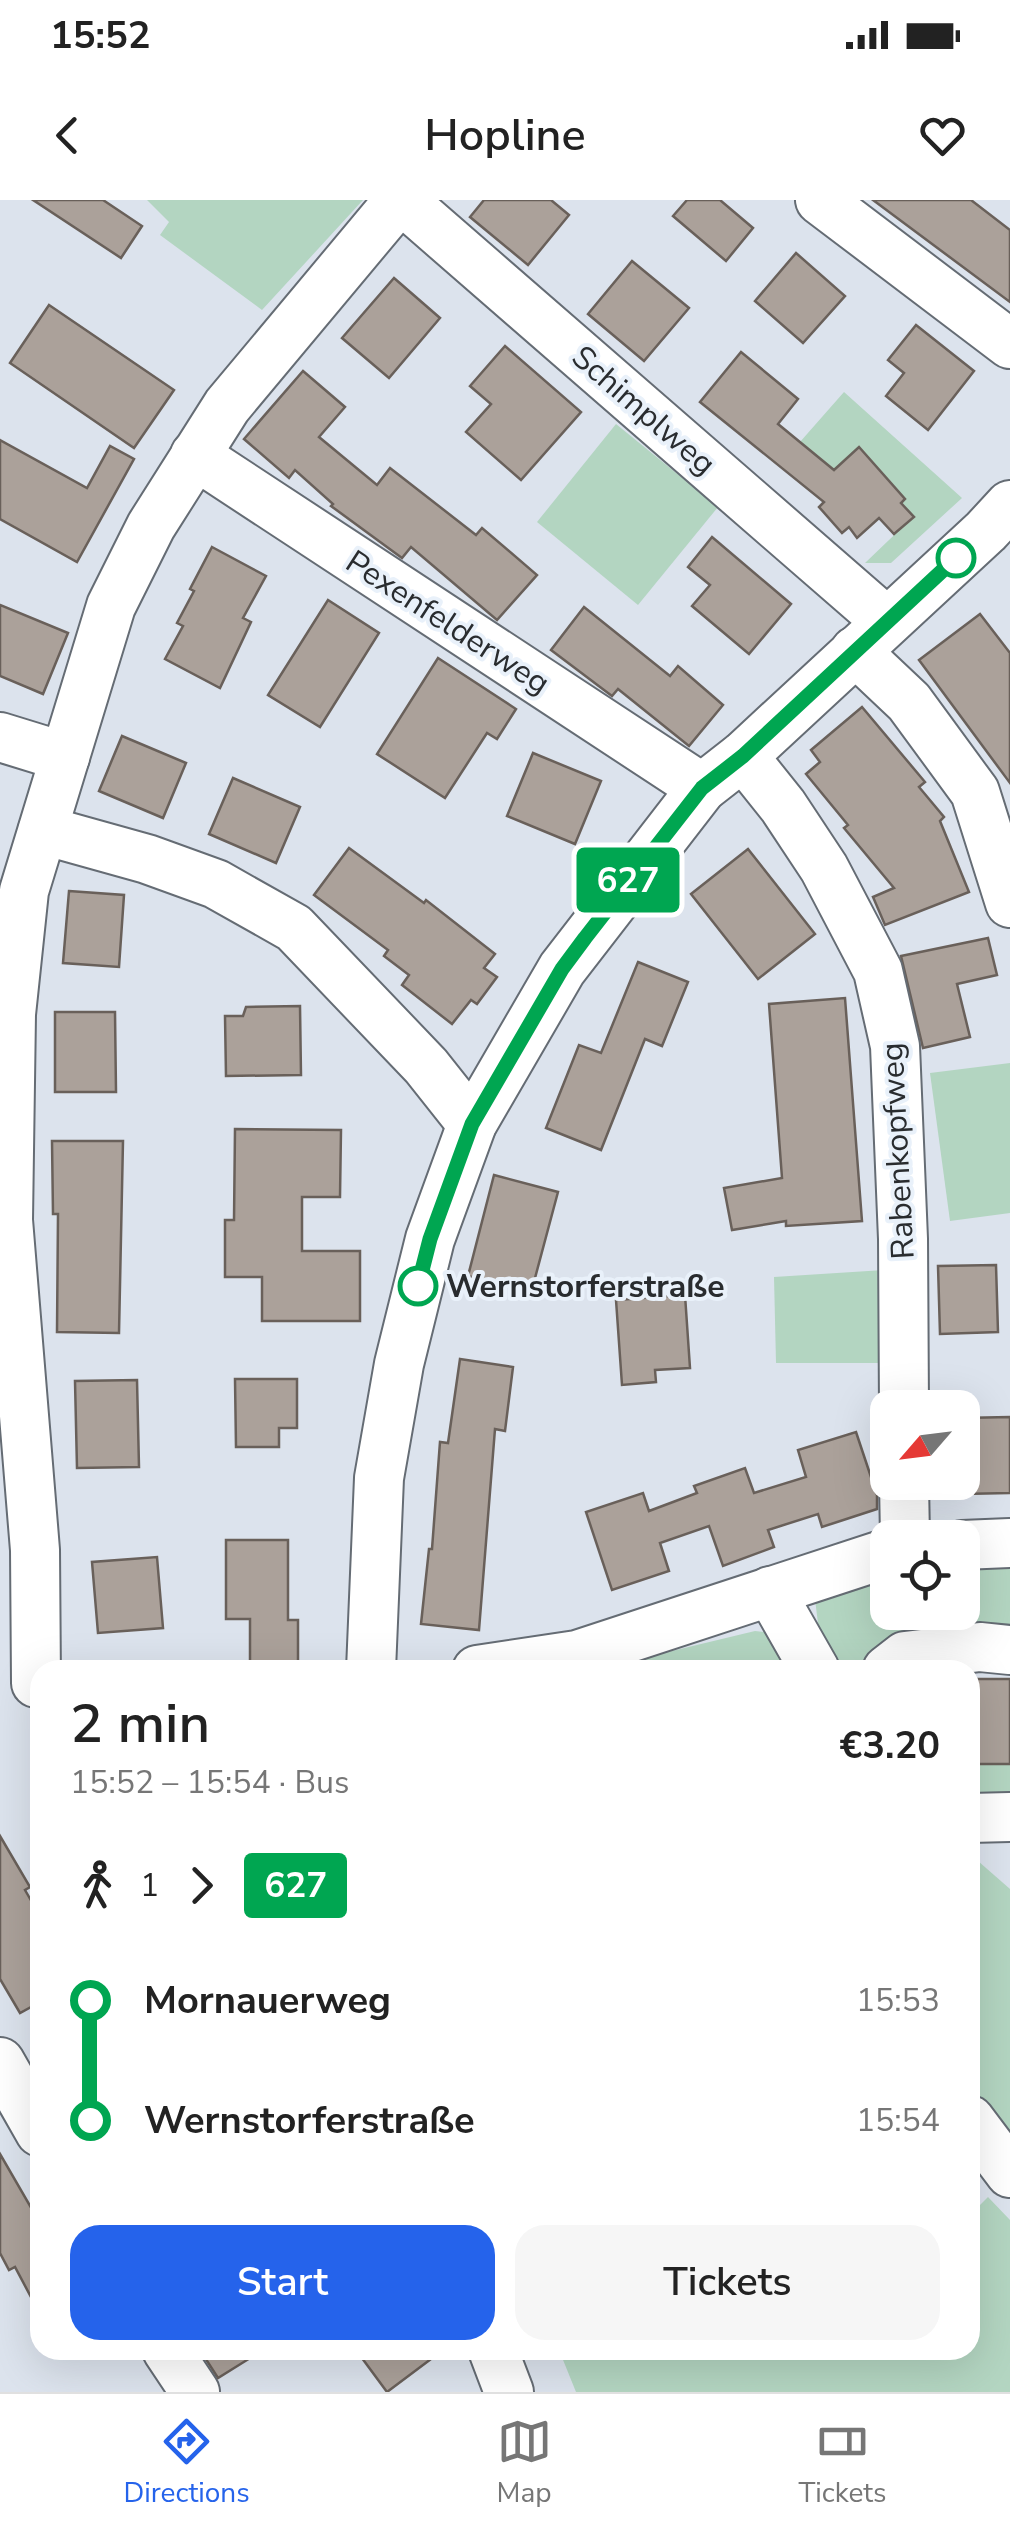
<!DOCTYPE html>
<html lang="en">
<head>
<meta charset="utf-8">
<style>
	body { margin:0; font-family:"Nunito Sans",sans-serif; background:#f6f6f6; color:#222; height:100vh; display:flex; flex-direction:column; font-size:38px; white-space:nowrap }
	* { box-sizing:border-box; margin:0 }
	p { font-size:32px; color:#767676 }
	.icon { flex:none; width:55px; height:55px; fill:none; stroke:currentColor; stroke-width:2; stroke-linecap:round; stroke-linejoin:round }
	.map { position:relative; flex:1; overflow:hidden }
	.side { position:absolute; left:30px; top:1460px; width:950px; height:700px; display:flex; flex-direction:column; background:#fff; border-radius:30px; box-shadow:0 10px 40px #0002 }
	.side>* { flex:none }
	.badge { padding:0 20px; border-radius:8px; font-size:35px; line-height:65px }
	.needle { width:65px; rotate:242deg }
	.buttons { position:absolute; left:870px; top:1190px; display:grid; gap:20px }
	.buttons a { display:grid; place-items:center; width:110px; height:110px; border-radius:20px; background:#fff; box-shadow:0 10px 40px #0002; font-size:50px }
	.map>.badge { position:absolute; translate:-50% -50%; box-shadow:0 0 0 5px #fff }
	.legs { display:flex; align-items:center; gap:15px; height:110px; padding:0 40px; font-size:32px }
	.legs p { margin-inline-start:auto }
	.summary { display:flex; align-items:center; justify-content:space-between; height:170px; padding:0 40px }
	h1 { font-size:55px; font-weight:600; line-height:75px }
	.button { display:flex; gap:20px; margin-top:auto; padding:20px 40px }
	.button a { flex:1; height:115px; border-radius:30px; background:#2563eb; color:#fff; font-size:40px; font-weight:600; line-height:115px; text-align:center }
	.button a+a { background:#f6f6f6; color:#222 }
	ul { padding:0 40px; list-style:none }
	li { display:flex; align-items:center; gap:35px; height:120px; font-size:38px }
	li i { display:grid; place-items:center; width:15px; height:100%; margin:0 12px; background:currentColor }
	li i::after { content:''; width:25px; height:25px; margin:-12px; border:8px solid; border-radius:50%; background:#fff }
	li p { margin-inline-start:auto }
	li:first-child i { background:linear-gradient(#0000 50%,currentColor 0) }
	li:last-child i { background:linear-gradient(currentColor 50%,#0000 0) }
	.status { display:flex; justify-content:space-between; align-items:center; height:70px; padding:0 50px; background:#fff; direction:ltr }
	.status svg { height:28px; fill:currentColor }
	header { display:flex; justify-content:space-between; align-items:center; height:130px; padding:0 40px; background:#fff; font-size:45px; font-weight:600 }
	.menu { display:flex; justify-content:space-around; align-items:center; height:140px; border-top:2px solid #e0e0e0; background:#fff; font-size:28px; color:#767676 }
	.menu a { display:grid; justify-items:center; gap:5px }
	.menu .active { color:#2563eb }
	.map>svg:first-child { display:block }
	.green { fill:#b3d5c1 }
	.building { fill:#aba19a; stroke:#69605a; stroke-width:2.5 }
	.lines { fill:none; stroke-linecap:round; stroke-linejoin:round }
	.minor-casing { stroke:#656c74; stroke-width:52 }
	.minor { stroke:#fff; stroke-width:48 }
	.line-1-casing { stroke:#fff; stroke-width:22 }
	.line-1 { stroke:#00a651; stroke-width:15 }
	.stop-1-dot { fill:#fff; stroke:#00a651; stroke-width:5 }
	.labels { text-anchor:middle; stroke-width:8; stroke-linejoin:round; paint-order:stroke }
	.street-label { font-size:32px; fill:#292c2f; stroke:#e9f1fa }
	.stop-label { font-size:32px; font-weight:bold; fill:#292c2f; stroke:#e9f1fa; text-anchor:start }
</style>
</head>
<body>
<div class="status"><b>15:52</b><svg viewBox="0 0 49 12"><path d="M0 12V9h3v3zM5 12V6h3v6zM10 12V3h3v9zM15 12V0h3v12zM26 1h20v11H26zM47 4h2v5h-2z"/></svg></div>
<header><svg class="icon" aria-label="back" viewBox="0 0 24 24"><path d="M15 5l-7 7 7 7"/></svg>Hopline<svg class="icon" aria-label="heart" viewBox="0 0 24 24"><path d="M12 20l-8-8c-3-5 5-10 8-4 3-6 11-1 8 4z"/></svg></header>
<div class="map">
<svg width="1010" height="2192" viewBox="0 0 1010 2192">
	<rect width="100%" height="100%" fill="#dce3ed"/>
	<g class="green">
		<path d="M147,0H363L262,110L160,35L169,22Z"/>
		<path d="M844,192L962,298L891,363H865L913,317L901,303L905,299L859,248L825,277L800,242Z"/>
		<path d="M616,224L718,307L638,405L537,322Z"/>
		<path d="M1010,863V1013L950,1021L930,873Z"/>
		<path d="M884,1070L889,1163H776L774,1077Z"/>
		<path d="M1010,1362V1437H897C878,1454 865,1470 837,1470L820,1440L815,1399L887,1373L888,1412H962L963,1366Z"/>
		<path d="M755,1431L774,1433L796,1470H593Z"/>
		<path d="M970,1564H1010V1603L970,1606Z"/>
		<path d="M970,1654L1010,1689V1946L984,1918L970,1895Z"/>
		<path d="M988,1997L1010,2020V2192H576L559,2150H970V2015Z"/>
	</g>
	<g class="building">
		<path d="M33,0H103L142,26L121,58Z"/>
		<path d="M484,0H551L569,15L528,65L470,17Z"/>
		<path d="M687,0H720L753,28L726,61L673,16Z"/>
		<path d="M873,0H971L1010,30V102Z"/>
		<path d="M796,53L845,96L803,143L755,101Z"/>
		<path d="M632,61L689,108L644,161L588,114Z"/>
		<path d="M394,78L440,118L389,178L342,138Z"/>
		<path d="M49,105L174,190L134,248L10,163Z"/>
		<path d="M916,125L974,171L928,230L886,196L904,173L888,160Z"/>
		<path d="M505,146L581,212L521,280L466,232L491,204L470,186Z"/>
		<path d="M741,152L798,199L778,224L834,270L859,247L905,299L901,303L914,317L894,334L879,318L857,338L849,327L842,333L819,307L824,302L700,202Z"/>
		<path d="M303,171L345,207L319,237L377,285L390,268L476,335L482,328L537,375L497,420L411,347L402,358L331,306L333,304L295,270L289,278L244,239Z"/>
		<path d="M0,240L87,288L110,246L134,259L77,362L0,319Z"/>
		<path d="M712,337L791,404L749,454L692,406L710,385L688,367Z"/>
		<path d="M212,347L266,376L243,418L251,422L220,488L165,459L183,426L177,423L194,391L190,389Z"/>
		<path d="M328,400L379,433L320,527L268,495Z"/>
		<path d="M0,405L68,433L43,494L0,476Z"/>
		<path d="M584,407L670,476L678,466L723,505L689,546L618,489L612,496L551,450Z"/>
		<path d="M980,414L1010,453V583L919,460Z"/>
		<path d="M438,458L516,509L497,539L487,533L445,598L377,554Z"/>
		<path d="M862,507L925,582L919,587L944,617L940,621L969,692L885,725L873,697L894,688L844,628L848,625L806,574L820,562L811,550Z"/>
		<path d="M122,536L186,563L163,618L99,591Z"/>
		<path d="M533,553L601,581L575,644L507,616Z"/>
		<path d="M233,578L300,607L276,663L209,634Z"/>
		<path d="M349,648L424,703L426,700L495,754L484,768L497,777L477,804L471,800L452,824L402,785L409,775L384,756L388,750L314,695Z"/>
		<path d="M748,649L815,734L758,779L691,694Z"/>
		<path d="M69,691L124,695L119,767L63,763Z"/>
		<path d="M988,738L997,775L957,784L970,837L923,848L901,756Z"/>
		<path d="M638,762L688,782L662,846L645,839L601,950L546,928L579,845L601,853Z"/>
		<path d="M845,798L862,1021L786,1026V1021L732,1030L724,988L782,978L769,804Z"/>
		<path d="M300,806L301,875L226,876L225,816H243L246,807Z"/>
		<path d="M55,812H115L116,892H55Z"/>
		<path d="M235,929L341,930L340,997H302V1051H360V1121H262V1077H225V1020H234Z"/>
		<path d="M52,941H123L119,1133L57,1132L58,1014H53Z"/>
		<path d="M494,975L558,992L531,1093L468,1076Z"/>
		<path d="M996,1065L998,1132L940,1134L938,1066Z"/>
		<path d="M685,1095L690,1168L655,1170L656,1182L622,1185L616,1100Z"/>
		<path d="M460,1159L513,1167L505,1231L495,1229L479,1430L421,1424L429,1349H432L440,1242L448,1243Z"/>
		<path d="M235,1179H297V1228H279V1247H236Z"/>
		<path d="M137,1180L139,1267L77,1268L75,1181Z"/>
		<path d="M1010,1217V1293L962,1294V1218Z"/>
		<path d="M856,1232L877,1295V1309L822,1327L818,1314L768,1330L774,1347L723,1366L709,1326L660,1343L669,1371L612,1390L586,1312L643,1293L649,1311L697,1293L694,1286L745,1268L754,1293L806,1277L798,1250Z"/>
		<path d="M226,1340H288V1420H298V1462H250V1419H226Z"/>
		<path d="M157,1357L163,1428L98,1433L92,1362Z"/>
		<rect x="970" y="1479" width="40" height="85"/>
		<path d="M0,1636L30,1687L25,1690L40,1716V1802L20,1813L0,1779Z"/>
		<path d="M0,1954L40,2023V2114L15,2067L9,2070L0,2053Z"/>
		<path d="M200,2150H263L218,2178Z"/>
		<path d="M356,2150H443L387,2192Z"/>
	</g>
	<g class="lines">
		<defs>
			<g id="minor">
				<path d="M402,0L886,421"/>
				<path d="M820,0L1010,144"/>
				<path d="M195,255L702,588"/>
				<path d="M855,451L909,502L975,592L1010,703"/>
				<path d="M0,537L65,557"/>
				<path d="M743,556L783,606L824,668L878,771L895,846L903,1039L904,1208"/>
				<path d="M43,630L147,659L216,684L294,728L426,866L472,924"/>
				<path d="M904,1282L905,1338"/>
				<path d="M962,1345L1010,1343"/>
				<path d="M770,1391L815,1470"/>
				<path d="M371,1470L379,1278L399,1164L430,1039L472,924L562,769L702,588L743,556L986,331L1010,305"/>
				<path d="M477,1470L577,1455L888,1353"/>
				<path d="M887,1470L905,1456L980,1447L1010,1450"/>
				<path d="M36,1483L35,1350L8,1020L11,814L24,691L111,406L151,326L227,206L399,0"/>
				<path d="M970,1618L1010,1617"/>
				<path d="M0,1862L40,1932"/>
				<path d="M970,1920L1010,1973"/>
				<path d="M167,2150L195,2192"/>
				<path d="M493,2150L509,2192"/>
			</g>
		</defs>
		<use href="#minor" class="minor-casing"/>
		<use href="#minor" class="minor"/>
	</g>
	<g class="lines">
		<defs>
			<path id="line-1" d="M418,1086L430,1039L472,924L562,769L585,738L702,588L743,556L956,358"/>
		</defs>
		<use href="#line-1" class="line-1-casing"/>
		<use href="#line-1" class="line-1"/>
	</g>
	<g class="stop-1-dot">
		<circle cx="956" cy="358" r="18"/>
		<circle cx="418" cy="1086" r="18"/>
	</g>
	<g class="labels">
		<g class="street-label">
			<text transform="translate(644 210) rotate(41)" y="11">Schimplweg</text>
			<text transform="translate(448 422) rotate(33)" y="11">Pexenfelderweg</text>
			<text transform="translate(897 951) rotate(-93)" y="11">Rabenkopfweg</text>
		</g>
		<g class="stop-label">
			<text x="446" y="1097">Wernstorferstraße</text>
		</g>
	</g>
</svg>
<div class="buttons">
<a><svg class="needle" viewBox="-14 -14 28 28"><path d="M0-13l5 13h-10z" fill="#e53935"/><path d="M0 13l5-13h-10z" fill="#767676"/></svg></a>
<a><svg class="icon" aria-label="locate" viewBox="0 0 24 24"><circle cx="12" cy="12" r="6"/><path d="M12 2v4M12 18v4M2 12h4M18 12h4"/></svg></a>
</div>
<b class="badge" style="left:628px;top:680px;background:#00a651;color:#fff">627</b>
<section class="side">
<div class="summary"><div><h1>2 min</h1><p>15:52 – 15:54 · Bus</p></div><b>€3.20</b></div>
<div class="legs"><svg class="icon" aria-label="walk" viewBox="0 0 24 24"><circle cx="13" cy="4" r="2"/><path d="M13 8l-2 6 4 7M11 14l-3 7M7 12l3-4h3l4 4"/></svg>1<svg class="icon" aria-label="forward" viewBox="0 0 24 24"><path d="M9 5l7 7-7 7"/></svg><b class="badge" style="background:#00a651;color:#fff">627</b></div>
<ul>
<li><i style="color:#00a651"></i><b>Mornauerweg</b><p>15:53</p></li>
<li><i style="color:#00a651"></i><b>Wernstorferstraße</b><p>15:54</p></li>
</ul>
<div class="button"><a>Start</a><a>Tickets</a></div>
</section>
</div>
<nav class="menu">
<a class="active"><svg class="icon" aria-label="directions" viewBox="0 0 24 24"><path d="M12 3l9 9-9 9-9-9zM9 14v-3h6M13 9l2 2-2 2"/></svg>Directions</a>
<a><svg class="icon" aria-label="map" viewBox="0 0 24 24"><path d="M3 6l6-2 6 2 6-2v14l-6 2-6-2-6 2zM9 4v14M15 6v14"/></svg>Map</a>
<a><svg class="icon" aria-label="tickets" viewBox="0 0 24 24"><path d="M3 7h18v10H3zM15 7v10"/></svg>Tickets</a>
</nav>
</body>
</html>
